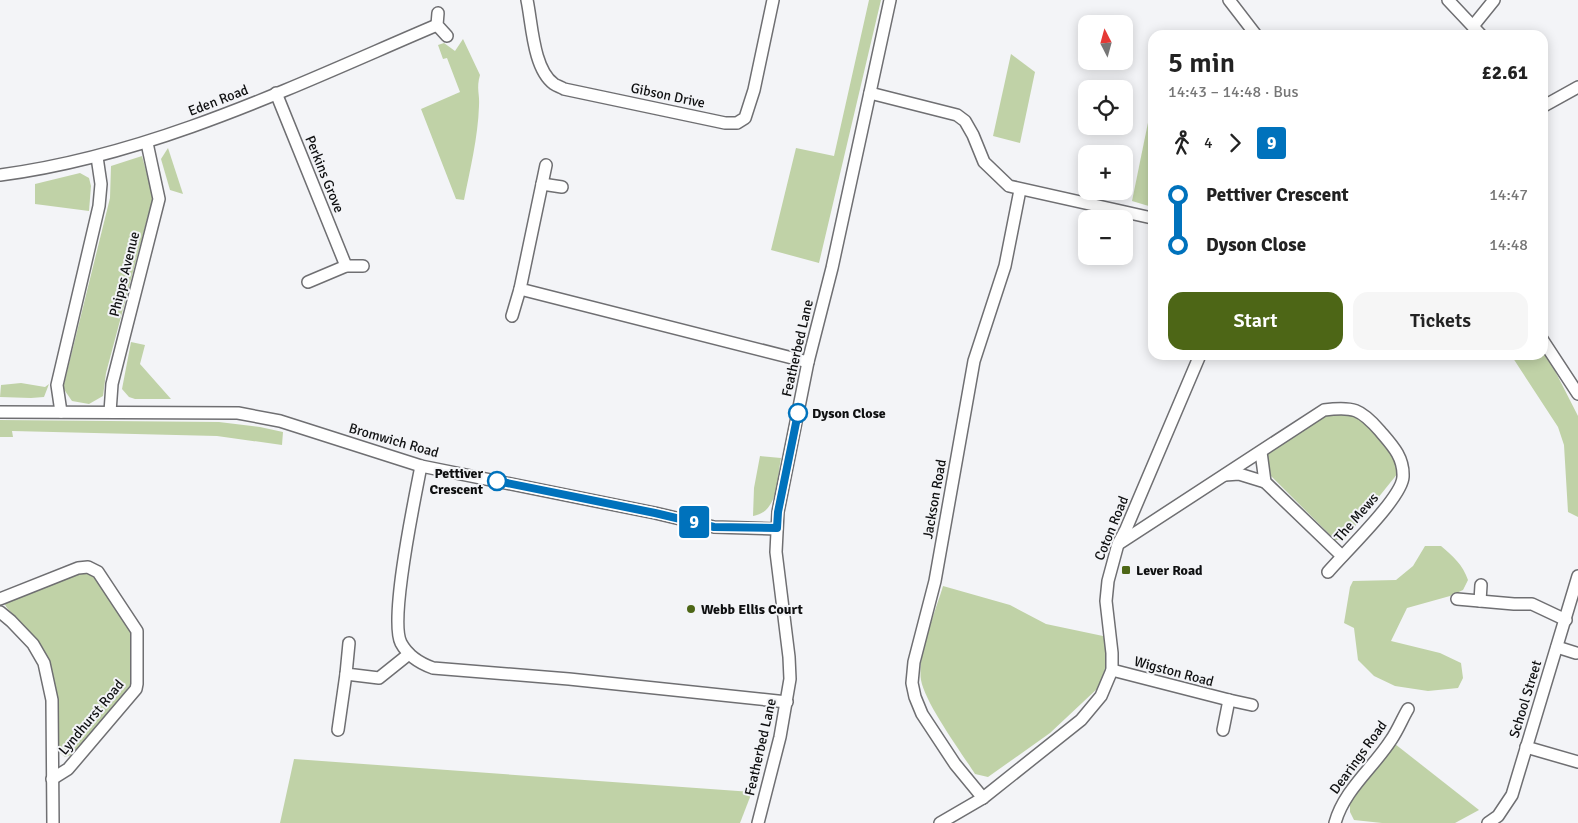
<!DOCTYPE html>
<html lang="en">
<head>
<meta charset="utf-8">
<style>
	body { margin:0; font-family:Signika,sans-serif; background:#f6f6f6; color:#222; height:100vh; display:flex; flex-direction:column; font-size:19px; white-space:nowrap }
	* { box-sizing:border-box; margin:0 }
	p { font-size:16px; color:#767676 }
	.icon { flex:none; width:28px; height:28px; fill:none; stroke:currentColor; stroke-width:2; stroke-linecap:round; stroke-linejoin:round }
	.map { position:relative; flex:1; overflow:hidden }
	.drawer { position:absolute; left:1148px; top:30px; width:400px; height:330px; display:flex; flex-direction:column; background:#fff; border-radius:15px; box-shadow:0 2px 12px #0003 }
	.drawer>* { flex:none }
	.badge { padding:0 10px; border-radius:4px; font-size:18px; line-height:32px }
	.needle { width:32px; rotate:354deg }
	.fabs { position:absolute; left:1078px; top:15px; display:grid; gap:10px }
	.fabs a { display:grid; place-items:center; width:55px; height:55px; border-radius:10px; background:#fff; box-shadow:0 2px 12px #0003; font-size:25px }
	.map>.badge { position:absolute; translate:-50% -50%; box-shadow:0 0 0 2px #fff }
	.legs { display:flex; align-items:center; gap:8px; height:55px; padding:0 20px; font-size:16px }
	.legs p { margin-inline-start:auto }
	.head { display:flex; align-items:center; justify-content:space-between; height:85px; padding:0 20px }
	h1 { font-size:28px; font-weight:600; line-height:38px }
	.button { display:flex; gap:10px; margin-top:auto; padding:10px 20px }
	.button a { flex:1; height:58px; border-radius:15px; background:#4d6616; color:#fff; font-size:20px; font-weight:600; line-height:58px; text-align:center }
	.button a+a { background:#f6f6f6; color:#222 }
	ul { padding:0 20px; list-style:none }
	li { display:flex; align-items:center; gap:18px; height:50px; font-size:19px }
	li i { display:grid; place-items:center; width:8px; height:100%; margin:0 6px; background:currentColor }
	li i::after { content:''; width:12px; height:12px; margin:-6px; border:4px solid; border-radius:50%; background:#fff }
	li p { margin-inline-start:auto }
	li:first-child i { background:linear-gradient(#0000 50%,currentColor 0) }
	li:last-child i { background:linear-gradient(currentColor 50%,#0000 0) }
	.map>svg:first-child { display:block }
	.green { fill:#c0d2a7 }
	.lines { fill:none; stroke-linecap:round; stroke-linejoin:round }
	.minor-casing { stroke:#6f6f72; stroke-width:14 }
	.minor { stroke:#fff; stroke-width:11 }
	.line-1-casing { stroke:#fff; stroke-width:11 }
	.line-1 { stroke:#0072bc; stroke-width:8 }
	.stop-1-dot { fill:#fff; stroke:#0072bc; stroke-width:2.5 }
	.poi-dot { fill:#4d6616; stroke:#f3f4f7; stroke-width:2 }
	.labels { text-anchor:middle; stroke-width:4; stroke-linejoin:round; paint-order:stroke }
	.street-label { font-size:14px; fill:#0f1011; stroke:#f3f4f7 }
	.stop-label { font-size:14px; font-weight:bold; fill:#0f1011; stroke:#f3f4f7; text-anchor:start }
	.poi-label { font-size:14px; font-weight:bold; fill:#0f1011; stroke:#f3f4f7; text-anchor:start }
</style>
</head>
<body>
<div class="map">
<svg width="1578" height="823" viewBox="0 0 1578 823">
	<rect width="100%" height="100%" fill="#f3f4f7"/>
	<g class="green">
		<path d="M869,0H881L819,263L771,250L796,148L834,156Z"/>
		<path d="M463,39L480,75C476,89 480,94 479,106C478,137 470,170 464,200L456,199L421,109L460,92L447,58L443,59L438,45L444,43L455,51Z"/>
		<path d="M1011,54L1035,72L1020,143L993,136Z"/>
		<path d="M1152,103V207L1132,201Z"/>
		<path d="M168,148L183,194L170,190L161,159Z"/>
		<path d="M142,156L153,197L106,373L103,396L89,404L72,401L63,388L110,198L111,166Z"/>
		<path d="M80,173L89,178L91,186L89,211L35,204V184Z"/>
		<path d="M131,342L145,345L140,364L171,399H135L129,397L122,389Z"/>
		<path d="M1543,352L1552,365L1578,416V517L1568,512L1564,445L1558,427L1511,355H1542Z"/>
		<path d="M21,383L45,387L49,384L44,397L31,398L0,397L1,385Z"/>
		<path d="M1328,413L1358,415L1391,451L1396,461L1398,473L1345,539L1335,540L1268,473V453Z"/>
		<path d="M0,420L219,422L260,427L283,432L282,445L217,436L12,431L13,437H0Z"/>
		<path d="M760,456L781,458C777,478 779,512 753,516L754,488Z"/>
		<path d="M1425,546H1441C1453,556 1463,565 1468,580L1463,590L1450,596L1407,608L1391,641L1440,653L1461,663L1463,678L1458,688L1428,691L1395,686L1374,676L1358,660L1354,628L1344,623L1350,587L1353,581L1396,580L1413,566Z"/>
		<path d="M79,572H88L96,576L132,633V683L74,754L65,757L58,751C56,719 59,672 41,645C31,632 18,620 7,608L4,603Z"/>
		<path d="M943,586L1010,605L1046,624L1103,636L1108,648L1105,669L1098,688L1050,733L988,777L975,774C961,752 925,703 921,680C917,655 936,610 943,586Z"/>
		<path d="M1395,744L1479,810L1455,823H1382L1354,820L1350,812V803Z"/>
		<path d="M294,759L752,792L740,823H280Z"/>
	</g>
	<g class="lines">
		<defs>
			<g id="minor">
				<path d="M527,0C532,23 533,69 554,84C557,86 561,87 564,89L725,123H737L745,118L754,90L773,0"/>
				<path d="M1229,0L1256,35"/>
				<path d="M1448,0L1481,35"/>
				<path d="M438,13L437,25L447,36"/>
				<path d="M1473,26L1494,0"/>
				<path d="M276,93L346,266"/>
				<path d="M870,93L957,115L965,121L973,135L984,162L1009,186L1152,218"/>
				<path d="M1542,107L1578,87"/>
				<path d="M546,165L520,289L808,362"/>
				<path d="M0,175C153,155 296,85 437,25"/>
				<path d="M542,184L562,187"/>
				<path d="M308,282L346,266H363"/>
				<path d="M512,316L520,289"/>
				<path d="M1542,339L1578,394"/>
				<path d="M0,412L238,413L280,421L421,466L655,513L714,527L777,529"/>
				<path d="M61,412L57,385L99,206L101,184L97,157"/>
				<path d="M110,412L112,384L159,199L147,143"/>
				<path d="M1261,452L1265,482L1342,556"/>
				<path d="M421,466C415,497 389,620 401,643C408,656 419,663 433,668L569,679L787,702"/>
				<path d="M1225,475L1239,474L1265,482"/>
				<path d="M1120,543L1324,410C1353,406 1361,409 1380,431C1392,445 1404,457 1403,477C1402,498 1343,554 1328,572"/>
				<path d="M0,599L78,568L88,567L98,572L137,631V684L136,689L68,769L52,779"/>
				<path d="M1457,599L1514,604H1532L1566,620"/>
				<path d="M1480,601L1481,585"/>
				<path d="M0,612L11,621L33,644L44,663L52,700L53,823"/>
				<path d="M349,643L346,674L379,678L409,654"/>
				<path d="M1557,647L1576,653"/>
				<path d="M1112,670L1229,700L1252,705"/>
				<path d="M338,730L346,674"/>
				<path d="M1223,730L1229,700"/>
				<path d="M1526,747L1578,762"/>
				<path d="M983,798L955,764L922,714L915,697L912,683L914,662L935,581L974,361L1005,266L1020,190"/>
				<path d="M758,823L780,737L790,679L789,657L776,552L778,512L808,362L832,268L890,0"/>
				<path d="M940,823L983,798L1081,720L1101,696L1112,670V653L1106,601L1108,581L1118,544L1126,529L1200,355"/>
				<path d="M1335,823C1344,790 1373,768 1391,740C1398,730 1402,719 1408,709"/>
				<path d="M1488,823L1498,816L1512,795L1578,576"/>
			</g>
		</defs>
		<use href="#minor" class="minor-casing"/>
		<use href="#minor" class="minor"/>
	</g>
	<g class="lines">
		<defs>
			<path id="line-1" d="M497,481L655,513L714,527L777,528L778,512L798,413"/>
		</defs>
		<use href="#line-1" class="line-1-casing"/>
		<use href="#line-1" class="line-1"/>
	</g>
	<g class="stop-1-dot">
		<circle cx="798" cy="413" r="9"/>
		<circle cx="497" cy="481" r="9"/>
	</g>
	<g class="poi-dot">
		<rect x="1121" y="565" width="10" height="10" rx="2.5"/>
		<circle cx="691" cy="609" r="5"/>
	</g>
	<g class="labels">
		<g class="street-label">
			<text transform="translate(668 95) rotate(12)" y="5">Gibson Drive</text>
			<text transform="translate(218 100) rotate(-21)" y="5">Eden Road</text>
			<text transform="translate(325 174) rotate(68)" y="5">Perkins Grove</text>
			<text transform="translate(124 274) rotate(-76)" y="5">Phipps Avenue</text>
			<text transform="translate(797 348) rotate(-77)" y="5">Featherbed Lane</text>
			<text transform="translate(394 440) rotate(16)" y="5">Bromwich Road</text>
			<text transform="translate(934 499) rotate(-80)" y="5">Jackson Road</text>
			<text transform="translate(1356 517) rotate(-49)" y="5">The Mews</text>
			<text transform="translate(1111 528) rotate(-68)" y="5">Coton Road</text>
			<text transform="translate(1174 671) rotate(15)" y="5">Wigston Road</text>
			<text transform="translate(1525 699) rotate(-73)" y="5">School Street</text>
			<text transform="translate(91 717) rotate(-50)" y="5">Lyndhurst Road</text>
			<text transform="translate(760 747) rotate(-77)" y="5">Featherbed Lane</text>
			<text transform="translate(1358 757) rotate(-54)" y="5">Dearings Road</text>
		</g>
		<g class="stop-label">
			<text x="812" y="418">Dyson Close</text>
			<text x="483" y="478" text-anchor="end">Pettiver<tspan x="483" dy="16">Crescent</tspan></text>
		</g>
		<g class="poi-label">
			<text x="1136" y="575">Lever Road</text>
			<text x="701" y="614">Webb Ellis Court</text>
		</g>
	</g>
</svg>
<div class="fabs">
<a><svg class="needle" viewBox="-14 -14 28 28"><path d="M0-13l5 13h-10z" fill="#e53935"/><path d="M0 13l5-13h-10z" fill="#767676"/></svg></a>
<a><svg class="icon" aria-label="locate" viewBox="0 0 24 24"><circle cx="12" cy="12" r="6"/><path d="M12 2v4M12 18v4M2 12h4M18 12h4"/></svg></a>
<a>+</a>
<a>−</a>
</div>
<b class="badge" style="left:694px;top:522px;background:#0072bc;color:#fff">9</b>
<section class="drawer">
<div class="head"><div><h1>5 min</h1><p>14:43 – 14:48 · Bus</p></div><b>£2.61</b></div>
<div class="legs"><svg class="icon" aria-label="walk" viewBox="0 0 24 24"><circle cx="13" cy="4" r="2"/><path d="M13 8l-2 6 4 7M11 14l-3 7M7 12l3-4h3l4 4"/></svg>4<svg class="icon" aria-label="forward" viewBox="0 0 24 24"><path d="M9 5l7 7-7 7"/></svg><b class="badge" style="background:#0072bc;color:#fff">9</b></div>
<ul>
<li><i style="color:#0072bc"></i><b>Pettiver Crescent</b><p>14:47</p></li>
<li><i style="color:#0072bc"></i><b>Dyson Close</b><p>14:48</p></li>
</ul>
<div class="button"><a>Start</a><a>Tickets</a></div>
</section>
</div>
</body>
</html>
